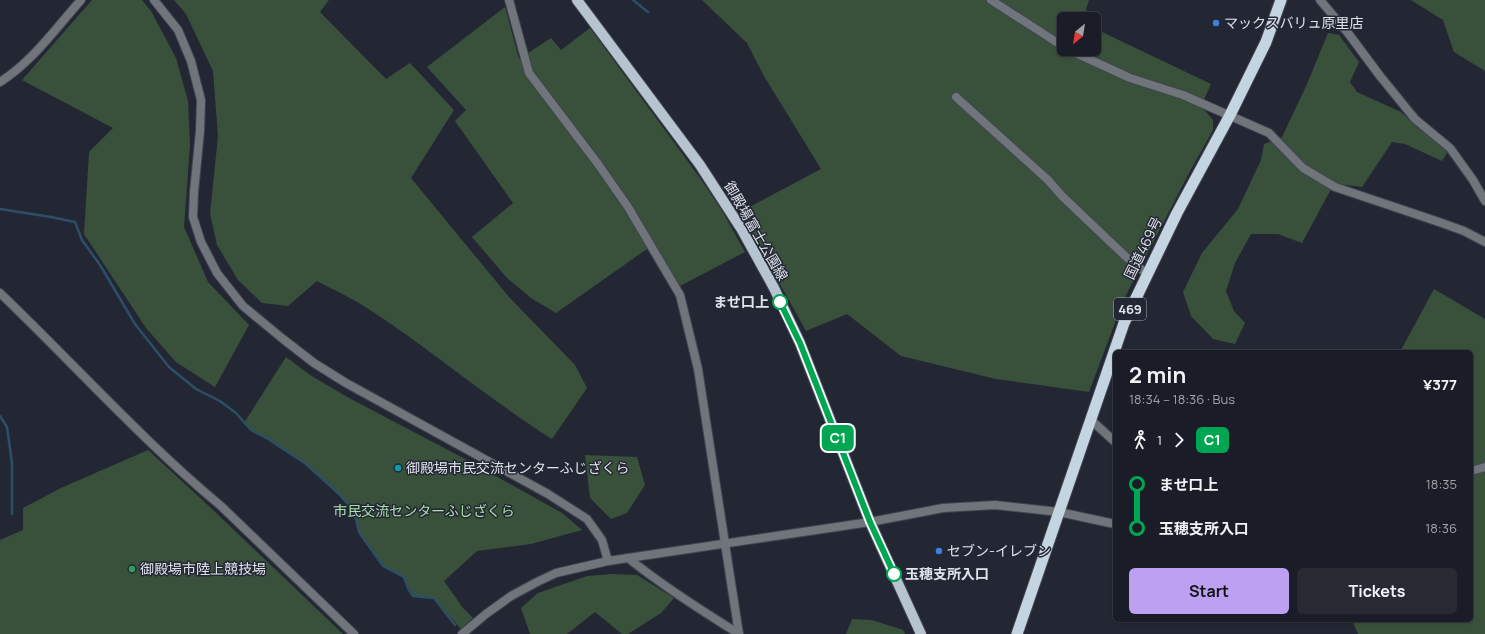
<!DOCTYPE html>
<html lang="en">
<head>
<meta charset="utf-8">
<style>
	body { margin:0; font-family:Manrope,"Noto Sans JP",sans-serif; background:#272a33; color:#f1f3f6; height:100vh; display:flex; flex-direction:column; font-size:15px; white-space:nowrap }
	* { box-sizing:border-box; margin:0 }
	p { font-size:13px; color:#9fa2a7 }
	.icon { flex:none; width:22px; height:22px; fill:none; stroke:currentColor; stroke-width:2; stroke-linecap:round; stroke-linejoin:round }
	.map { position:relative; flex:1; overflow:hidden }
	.side { position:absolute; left:1113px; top:350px; width:360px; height:272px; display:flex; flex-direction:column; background:#1a1d27; border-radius:6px; box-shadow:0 1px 3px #0004,0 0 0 1px #383b44 }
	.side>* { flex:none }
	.badge { padding:0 8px; border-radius:6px; font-size:14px; line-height:26px }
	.needle { width:26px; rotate:210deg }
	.controls { position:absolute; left:1057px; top:12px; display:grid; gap:8px }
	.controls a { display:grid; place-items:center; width:44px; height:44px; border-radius:6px; background:#1a1d27; box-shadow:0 1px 3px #0004,0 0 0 1px #383b44; font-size:20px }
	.map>.badge { position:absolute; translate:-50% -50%; box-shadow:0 0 0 2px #fff }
	.legs { display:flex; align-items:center; gap:6px; height:44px; padding:0 16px; font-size:13px }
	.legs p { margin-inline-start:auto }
	.head { display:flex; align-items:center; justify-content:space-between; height:68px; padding:0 16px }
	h1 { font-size:22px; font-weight:700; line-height:30px }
	.cta { display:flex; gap:8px; margin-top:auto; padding:8px 16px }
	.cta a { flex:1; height:46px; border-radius:6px; background:#bca0f2; color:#111; font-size:16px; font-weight:700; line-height:46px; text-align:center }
	.cta a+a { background:#272a33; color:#f1f3f6 }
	ul { padding:0 16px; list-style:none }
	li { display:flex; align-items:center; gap:14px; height:44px; font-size:15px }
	li i { display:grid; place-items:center; width:6px; height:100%; margin:0 5px; background:currentColor }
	li i::after { content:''; width:10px; height:10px; margin:-5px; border:3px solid; border-radius:50%; background:#1a1d27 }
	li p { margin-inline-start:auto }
	li:first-child i { background:linear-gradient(#0000 50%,currentColor 0) }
	li:last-child i { background:linear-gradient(currentColor 50%,#0000 0) }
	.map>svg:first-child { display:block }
	.green { fill:#39513a }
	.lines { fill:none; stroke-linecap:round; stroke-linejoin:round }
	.stream { stroke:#2c4f67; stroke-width:2.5 }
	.minor-casing { stroke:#414551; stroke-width:10 }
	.tertiary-casing { stroke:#414551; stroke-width:10 }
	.primary-casing { stroke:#414551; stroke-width:12 }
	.trunk-casing { stroke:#414551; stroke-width:13 }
	.minor { stroke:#6f757a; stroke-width:8 }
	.tertiary { stroke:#6f757a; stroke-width:8 }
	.primary { stroke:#b6c4cf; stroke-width:10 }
	.trunk { stroke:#c4d4e0; stroke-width:11 }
	.line-1-casing { stroke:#fff; stroke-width:9 }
	.line-1 { stroke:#00a651; stroke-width:6 }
	.shop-dot { fill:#3f7fe0; stroke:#232734; stroke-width:1.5 }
	.stop-1-dot { fill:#fff; stroke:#00a651; stroke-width:2 }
	.culture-dot { fill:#0f9aa8; stroke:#232734; stroke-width:1.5 }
	.leisure-dot { fill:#2e9e5b; stroke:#232734; stroke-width:1.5 }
	.labels { text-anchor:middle; stroke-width:3; stroke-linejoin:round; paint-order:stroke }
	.shield { fill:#232734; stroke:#a7abb5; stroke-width:1 }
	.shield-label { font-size:13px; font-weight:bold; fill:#e0e3ec }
	.poi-label { font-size:14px; fill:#e0e3ec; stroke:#232734; text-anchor:start }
	.street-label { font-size:14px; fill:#e0e3ec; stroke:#232734 }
	.stop-label { font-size:14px; font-weight:bold; fill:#e0e3ec; stroke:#232734; text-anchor:end }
	.park-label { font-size:14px; fill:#ace0ad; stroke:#232734 }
</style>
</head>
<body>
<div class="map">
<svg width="1485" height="634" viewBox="0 0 1485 634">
	<rect width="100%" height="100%" fill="#232734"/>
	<g class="green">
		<path d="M92,0H142L151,11L176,58L188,101L190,145L184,227L208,282L249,325L215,387L176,362L146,328L84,234L89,152L113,128L22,80Z"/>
		<path d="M174,0H329L320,12L386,79L410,63L454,110L411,178L509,297L575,365L587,388L552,439C490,400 434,352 373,312C356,300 336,291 317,281L288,306L262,303L238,280L217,245L210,214L218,136L213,71L186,14Z"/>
		<path d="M702,0H1089L1086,9L1087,19H1064V49H1094V26L1100,31L1211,84L1201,106L1213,120V130L1188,175L1124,299L1089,392L996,379L901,356L847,314L806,331L740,212L821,169L764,76L747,43Z"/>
		<path d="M1411,0H1485V71L1454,52L1443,20Z"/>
		<path d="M505,7L519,59L551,38L561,50L590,28L700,178L721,209L745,252L678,287L654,244L556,313L531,298L507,278L472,237L513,203L455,121L466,110L427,67Z"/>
		<path d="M1328,33L1339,35L1359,62L1350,82L1357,92L1401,112L1418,128L1441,144L1447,153L1442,161L1405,144L1392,142L1362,187L1346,185L1330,191L1302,243L1278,234H1251L1235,263L1226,291L1234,311L1245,323L1235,344L1213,339L1191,316L1183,292L1202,253L1238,209L1261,160L1264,144L1282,137L1307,84Z"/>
		<path d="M1434,289L1485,319V634H1358L1352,620H1471V352H1400Z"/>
		<path d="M286,357L310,375L349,398L467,460L562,513L582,530L531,544L477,551L444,581L463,608L473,618L461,629L434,598L413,596L404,577L383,566L359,532L354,511L339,494L306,464L274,442L251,430L244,423Z"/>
		<path d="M148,450L211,508L343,634H0V540L23,530V508L61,488Z"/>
		<path d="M585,455L637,457L645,485L627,513L611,519L590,498Z"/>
		<path d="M613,574L637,575L674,598L661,613L628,634H622L595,612L567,634H530L521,608L538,593L587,576Z"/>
		<path d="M852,619L872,620L903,630L905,634H846Z"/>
	</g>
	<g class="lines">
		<g class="stream">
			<path d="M633,0L648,12"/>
			<path d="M0,209L51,217L75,222L82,240L100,265L135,324L169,367L196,389L220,401L236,413L251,430L268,439L306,464L339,494L354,511L359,532L383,566L404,577L408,588L413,596L434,598L455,625"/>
			<path d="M0,416L7,427L12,463V514"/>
		</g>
		<defs>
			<g id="minor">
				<path d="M509,0L529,73L598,164L628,207L680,295L698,369L739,634"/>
				<path d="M991,0L1064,47"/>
				<path d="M1320,0L1348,33L1380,76L1415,119L1450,148L1473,180L1485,201"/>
				<path d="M1067,49L1130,78L1183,95L1269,133L1303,168L1335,187L1439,222L1464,231L1485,242"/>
				<path d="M956,97L1048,180L1062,196L1125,256L1147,274"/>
				<path d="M0,293C74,364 143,441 221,506L354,634"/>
				<path d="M1090,419L1115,442"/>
				<path d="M628,558C663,586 701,610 739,634"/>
			</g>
			<g id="tertiary">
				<path d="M154,0L178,30L191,61L201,100L200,131L194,192L193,217L201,242L217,273L243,306L283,339L314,363L346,383L548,494L587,519L602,540L608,561"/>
				<path d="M0,82C32,62 56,28 81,0"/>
				<path d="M1471,471L1485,467"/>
				<path d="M462,634L486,614L511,596L537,582L556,573L608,561L870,522L943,508L995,505L1059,512L1115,524"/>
			</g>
			<path id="primary" d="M577,0L700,165L742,230L774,288L800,343L870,522L921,634"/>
			<path id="trunk" d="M1017,634L1124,323L1177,213L1230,115L1266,42L1281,0"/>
		</defs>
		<use href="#minor" class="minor-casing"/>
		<use href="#tertiary" class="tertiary-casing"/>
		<use href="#primary" class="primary-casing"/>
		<use href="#trunk" class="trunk-casing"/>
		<use href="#minor" class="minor"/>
		<use href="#tertiary" class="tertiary"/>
		<use href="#primary" class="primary"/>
		<use href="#trunk" class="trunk"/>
	</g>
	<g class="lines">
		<defs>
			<path id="line-1" d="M780,302L800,343L870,522L894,574"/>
		</defs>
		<use href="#line-1" class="line-1-casing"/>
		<use href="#line-1" class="line-1"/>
	</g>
	<g class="shop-dot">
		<circle cx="1216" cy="23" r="4"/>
		<circle cx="939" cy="551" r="4"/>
	</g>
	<g class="stop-1-dot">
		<circle cx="780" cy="302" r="7"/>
		<circle cx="894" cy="574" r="7"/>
	</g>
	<circle class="culture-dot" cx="398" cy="468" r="4"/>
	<circle class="leisure-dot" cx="132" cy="569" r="4"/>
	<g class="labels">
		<rect class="shield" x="1114" y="298" width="32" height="22" rx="3"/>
		<g class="shield-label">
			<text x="1130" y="314">469</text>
		</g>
		<g class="poi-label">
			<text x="1224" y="28">マックスバリュ原里店</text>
			<text x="406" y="473">御殿場市民交流センターふじざくら</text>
			<text x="947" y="556">セブン-イレブン</text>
			<text x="140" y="574">御殿場市陸上競技場</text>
		</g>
		<g class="street-label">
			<text transform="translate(756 231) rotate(60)" y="5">御殿場富士公園線</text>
			<text transform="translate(1143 248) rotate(-64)" y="5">国道469号</text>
		</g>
		<g class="stop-label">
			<text x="769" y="307">ませ口上</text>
			<text x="905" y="579" text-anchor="start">玉穂支所入口</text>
		</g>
		<g class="park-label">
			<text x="424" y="516">市民交流センターふじざくら</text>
		</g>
	</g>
</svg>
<div class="controls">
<a><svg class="needle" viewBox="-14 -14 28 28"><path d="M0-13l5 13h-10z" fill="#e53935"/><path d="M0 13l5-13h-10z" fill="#9fa2a7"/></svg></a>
</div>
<b class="badge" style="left:838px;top:438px;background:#00a651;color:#fff">C1</b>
<section class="side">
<div class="head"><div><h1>2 min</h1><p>18:34 – 18:36 · Bus</p></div><b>¥377</b></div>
<div class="legs"><svg class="icon" aria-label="walk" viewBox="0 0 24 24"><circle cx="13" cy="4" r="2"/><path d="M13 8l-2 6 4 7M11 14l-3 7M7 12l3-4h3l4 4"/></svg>1<svg class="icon" aria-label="forward" viewBox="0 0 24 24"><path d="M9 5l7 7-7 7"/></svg><b class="badge" style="background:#00a651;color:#fff">C1</b></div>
<ul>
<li><i style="color:#00a651"></i><b>ませ口上</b><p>18:35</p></li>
<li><i style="color:#00a651"></i><b>玉穂支所入口</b><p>18:36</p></li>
</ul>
<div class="cta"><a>Start</a><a>Tickets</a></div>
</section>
</div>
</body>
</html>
